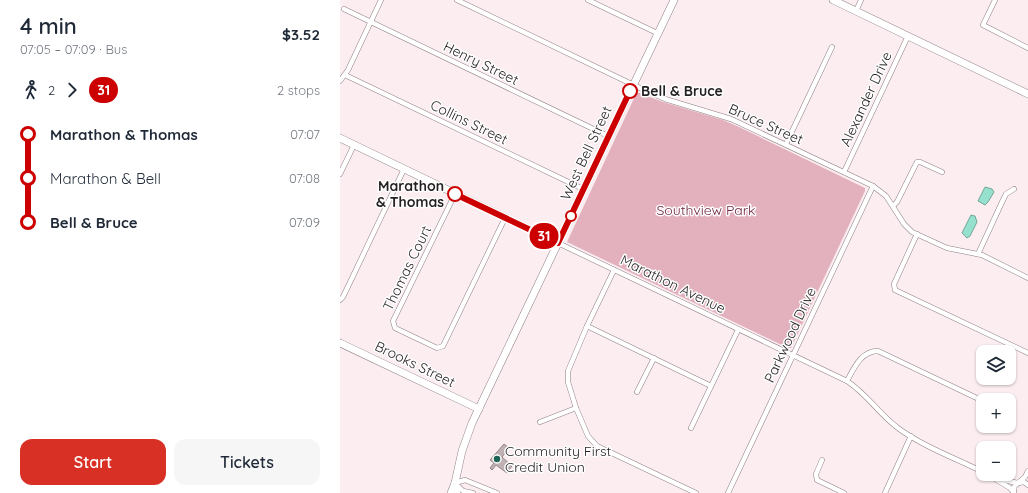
<!DOCTYPE html>
<html lang="en">
<head>
<meta charset="utf-8">
<style>
	body { margin:0; font-family:Quicksand,sans-serif; background:#f6f6f7; color:#1f2937; height:100vh; display:flex; flex-direction:column; font-size:15px; white-space:nowrap }
	* { box-sizing:border-box; margin:0 }
	p { font-size:13px; color:#747a83 }
	.icon { flex:none; width:22px; height:22px; fill:none; stroke:currentColor; stroke-width:2; stroke-linecap:round; stroke-linejoin:round }
	.map { position:relative; flex:1; overflow:hidden }
	.panel { display:flex; flex-direction:column; background:#fff; width:340px }
	.panel>* { flex:none }
	.badge { padding:0 8px; border-radius:13px; font-size:14px; line-height:26px }
	.controls { position:absolute; left:636px; top:345px; display:grid; gap:8px }
	.controls a { display:grid; place-items:center; width:40px; height:40px; border-radius:8px; background:#fff; box-shadow:0 1px 3px #0004; font-size:20px }
	.map>.badge { position:absolute; translate:-50% -50%; box-shadow:0 0 0 2px #fff }
	.legs { display:flex; align-items:center; gap:6px; height:44px; padding:0 20px; font-size:13px }
	.legs p { margin-inline-start:auto }
	.summary { display:flex; align-items:center; justify-content:space-between; height:68px; padding:0 20px }
	h1 { font-size:22px; font-weight:600; line-height:30px }
	.cta { display:flex; gap:8px; margin-top:auto; padding:8px 20px }
	.cta a { flex:1; height:46px; border-radius:12px; background:#d93025; color:#fff; font-size:16px; font-weight:600; line-height:46px; text-align:center }
	.cta a+a { background:#f6f6f7; color:#1f2937 }
	ul { padding:0 20px; list-style:none }
	li { display:flex; align-items:center; gap:14px; height:44px; font-size:15px }
	li i { display:grid; place-items:center; width:6px; height:100%; margin:0 5px; background:currentColor }
	li i::after { content:''; width:10px; height:10px; margin:-5px; border:3px solid; border-radius:50%; background:#fff }
	li p { margin-inline-start:auto }
	li:first-child i { background:linear-gradient(#0000 50%,currentColor 0) }
	li:last-child i { background:linear-gradient(currentColor 50%,#0000 0) }
	main { display:flex; flex:1; min-height:0 }
	.map>svg:first-child { display:block }
	.green { fill:#e3b0bd }
	.water { fill:#95e1ce; stroke:#73a79a }
	.building { fill:#bfb1b4; stroke:#938689 }
	.lines { fill:none; stroke-linecap:round; stroke-linejoin:round }
	.street-casing { stroke:#8e8184; stroke-width:5.5 }
	.secondary-casing { stroke:#8e8184; stroke-width:8 }
	.street { stroke:#fff; stroke-width:4.5 }
	.secondary { stroke:#fff; stroke-width:7 }
	.line-1-casing { stroke:#fff; stroke-width:9 }
	.line-1 { stroke:#c00; stroke-width:6 }
	.stop-1-dot { fill:#fff; stroke:#c00; stroke-width:2 }
	.poi-dot { fill:#1e6355; stroke:#fefefe; stroke-width:1.5 }
	.labels { text-anchor:middle; stroke-width:3; stroke-linejoin:round; paint-order:stroke }
	.street-label { font-size:14px; fill:#241f21; stroke:#fefefe }
	.stop-label { font-size:14px; font-weight:bold; fill:#241f21; stroke:#fefefe; text-anchor:start }
	.park-label { font-size:14px; fill:#6a1f3b; stroke:#fefefe }
	.poi-label { font-size:14px; fill:#241f21; stroke:#fefefe; text-anchor:start }
</style>
</head>
<body>
<main>
<section class="panel">
<div class="summary"><div><h1>4 min</h1><p>07:05 – 07:09 · Bus</p></div><b>$3.52</b></div>
<div class="legs"><svg class="icon" aria-label="walk" viewBox="0 0 24 24"><circle cx="13" cy="4" r="2"/><path d="M13 8l-2 6 4 7M11 14l-3 7M7 12l3-4h3l4 4"/></svg>2<svg class="icon" aria-label="forward" viewBox="0 0 24 24"><path d="M9 5l7 7-7 7"/></svg><b class="badge" style="background:#c00;color:#fff">31</b><p>2 stops</p></div>
<ul>
<li><i style="color:#c00"></i><b>Marathon &amp; Thomas</b><p>07:07</p></li>
<li><i style="color:#c00"></i><span>Marathon &amp; Bell</span><p>07:08</p></li>
<li><i style="color:#c00"></i><b>Bell &amp; Bruce</b><p>07:09</p></li>
</ul>
<div class="cta"><a>Start</a><a>Tickets</a></div>
</section>
<div class="map">
<svg width="688" height="493" viewBox="0 0 688 493">
	<rect width="100%" height="100%" fill="#fbedf0"/>
	<path class="green" d="M297,92L323,102L383,120L399,127L525,188V191L451,348H448L227,242Z"/>
	<g class="water">
		<path d="M645,187L652,189L654,192L648,202L645,205L638,201Z"/>
		<path d="M631,215L635,216L637,222L630,236L627,238L622,233Z"/>
	</g>
	<path class="building" d="M164,444L169,448L162,457L172,466L167,473L156,465L152,470L150,468L154,463L150,460Z"/>
	<g class="lines">
		<defs>
			<g id="street">
				<path d="M117,0L304,90L325,99L391,119L533,186L546,196L564,224L572,232L607,248L642,255L688,278"/>
				<path d="M248,0L317,33"/>
				<path d="M655,0L643,25L688,48"/>
				<path d="M4,9L268,136"/>
				<path d="M516,11L521,0"/>
				<path d="M5,75L243,189"/>
				<path d="M0,81L8,70L41,0"/>
				<path d="M446,144L492,47"/>
				<path d="M504,172L568,36"/>
				<path d="M0,174L14,145"/>
				<path d="M115,194L53,321L55,328L97,348L103,346L165,218"/>
				<path d="M553,206L557,202L577,162H580L602,172"/>
				<path d="M577,234L554,284L555,290L688,353"/>
				<path d="M218,243L507,381C528,395 539,414 558,428C582,446 617,459 643,472"/>
				<path d="M638,254L663,200L666,194L674,189"/>
				<path d="M274,270L247,326L228,371V382L236,408L248,436L257,446L356,493"/>
				<path d="M0,300L3,297L64,169"/>
				<path d="M247,326L371,386"/>
				<path d="M507,381C514,368 521,351 538,351L643,401"/>
				<path d="M297,392L314,358"/>
				<path d="M200,422L236,408"/>
				<path d="M351,428L398,330"/>
				<path d="M482,460L476,474L477,480L504,493"/>
				<path d="M647,474L670,488L674,493"/>
				<path d="M654,478L678,483"/>
				<path d="M679,482L685,477L688,471"/>
				<path d="M115,483L125,480L157,493"/>
				<path d="M115,483L123,491L133,493"/>
				<path d="M388,493L533,186"/>
				<path d="M545,493L571,436"/>
				<path d="M674,493V487L678,483L684,482L688,485"/>
			</g>
			<g id="secondary">
				<path d="M493,0L688,94"/>
				<path d="M0,138L218,243"/>
				<path d="M0,343L139,409"/>
				<path d="M115,483L117,493"/>
				<path d="M111,493L115,483L122,451L132,423L334,0"/>
			</g>
		</defs>
		<use href="#street" class="street-casing"/>
		<use href="#secondary" class="secondary-casing"/>
		<use href="#street" class="street"/>
		<use href="#secondary" class="secondary"/>
	</g>
	<g class="lines">
		<defs>
			<path id="line-1" d="M115,194L218,243L290,91"/>
		</defs>
		<use href="#line-1" class="line-1-casing"/>
		<use href="#line-1" class="line-1"/>
	</g>
	<g class="stop-1-dot">
		<circle cx="290" cy="91" r="7"/>
		<circle cx="115" cy="194" r="7"/>
		<circle cx="231" cy="216" r="5"/>
	</g>
	<circle class="poi-dot" cx="157" cy="459" r="4"/>
	<g class="labels">
		<g class="street-label">
			<text transform="translate(141 63) rotate(26)" y="5">Henry Street</text>
			<text transform="translate(526 99) rotate(-65)" y="5">Alexander Drive</text>
			<text transform="translate(129 122) rotate(26)" y="5">Collins Street</text>
			<text transform="translate(426 124) rotate(24)" y="5">Bruce Street</text>
			<text transform="translate(246 153) rotate(-65)" y="5">West Bell Street</text>
			<text transform="translate(67 268) rotate(-64)" y="5">Thomas Court</text>
			<text transform="translate(333 284) rotate(26)" y="5">Marathon Avenue</text>
			<text transform="translate(450 335) rotate(-65)" y="5">Parkwood Drive</text>
			<text transform="translate(75 364) rotate(26)" y="5">Brooks Street</text>
		</g>
		<g class="stop-label">
			<text x="301" y="96">Bell &amp; Bruce</text>
			<text x="104" y="191" text-anchor="end">Marathon<tspan x="104" dy="16">&amp; Thomas</tspan></text>
		</g>
		<g class="park-label">
			<text x="366" y="215">Southview Park</text>
		</g>
		<g class="poi-label">
			<text x="165" y="456">Community First<tspan x="165" dy="16">Credit Union</tspan></text>
		</g>
	</g>
</svg>
<div class="controls">
<a><svg class="icon" aria-label="layers" viewBox="0 0 24 24"><path d="M12 4l9 5-9 5-9-5zM3 14l9 5 9-5"/></svg></a>
<a>+</a>
<a>−</a>
</div>
<b class="badge" style="left:204px;top:236px;background:#c00;color:#fff">31</b>
</div>
</main>
</body>
</html>
